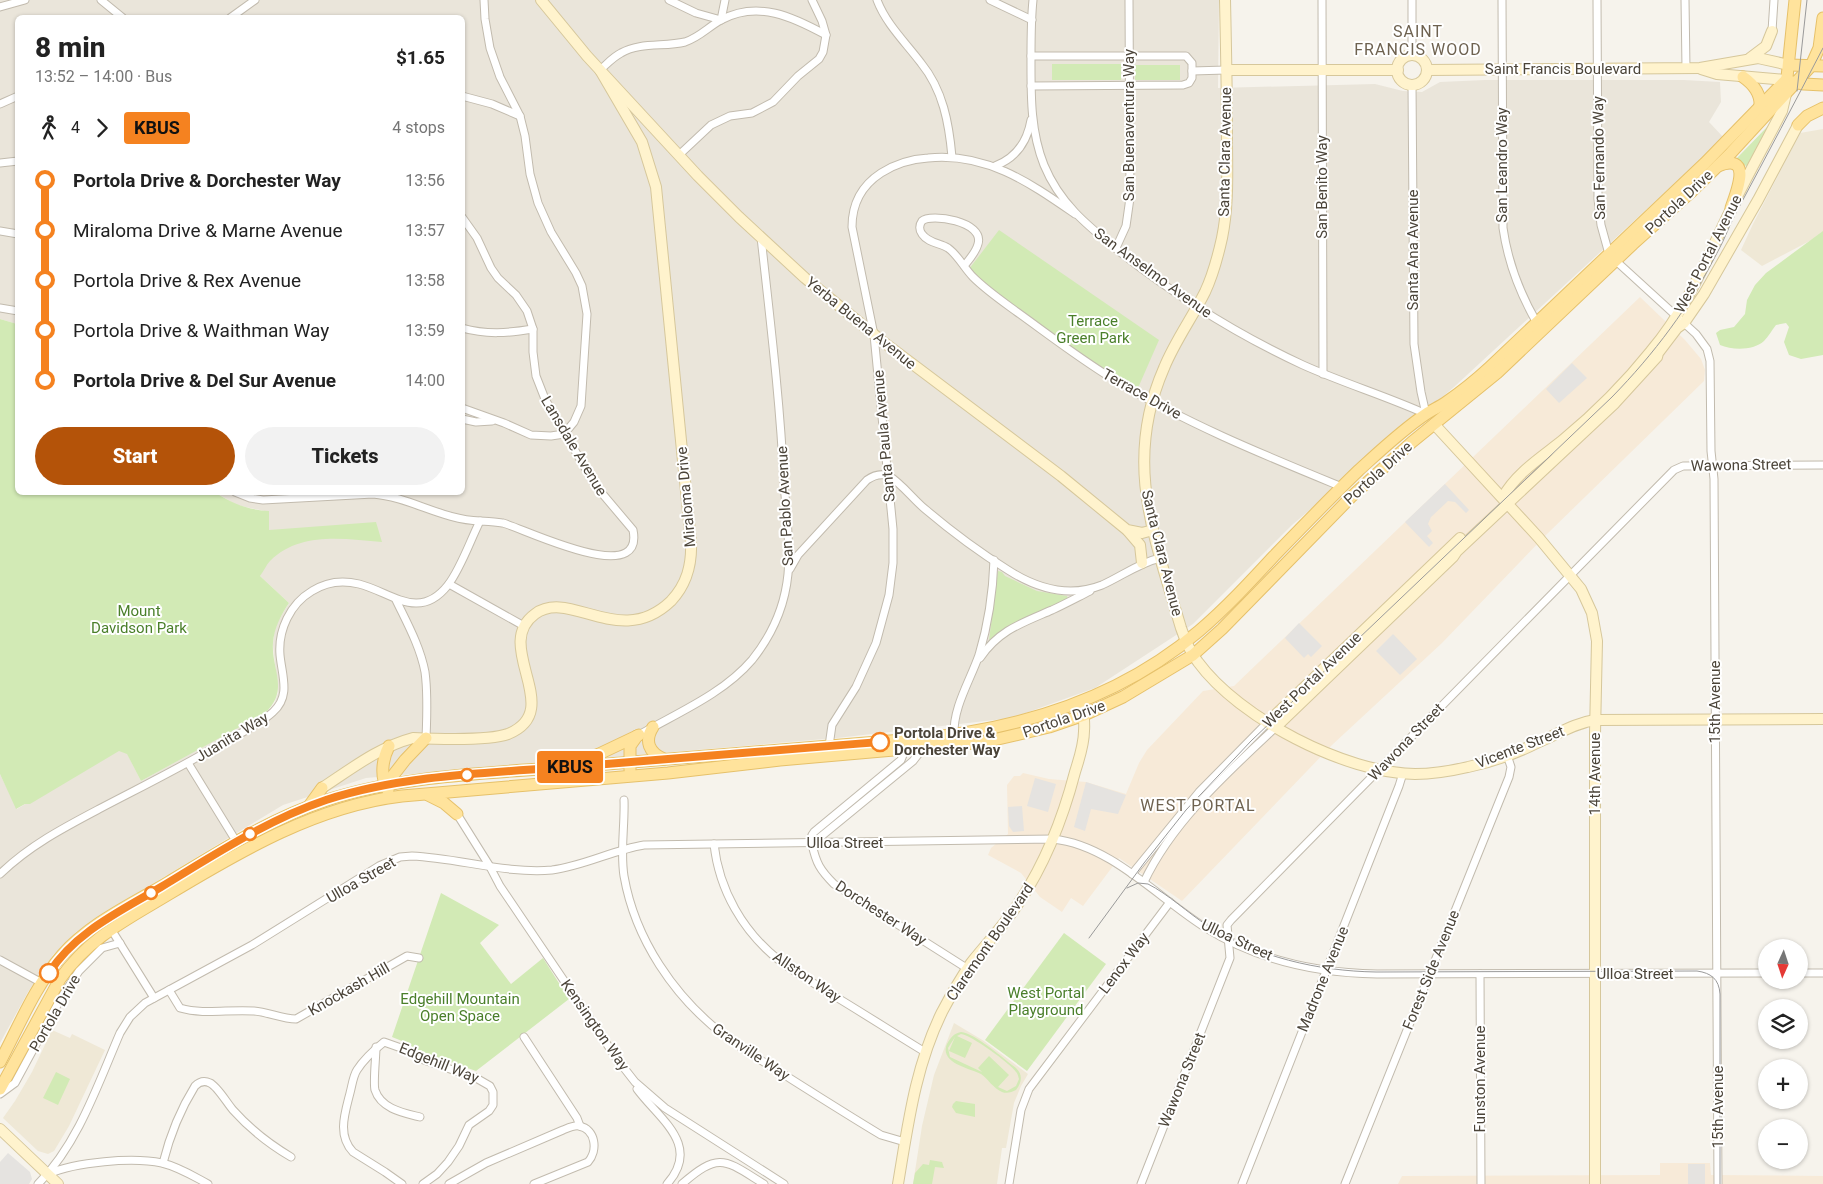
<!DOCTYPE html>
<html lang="en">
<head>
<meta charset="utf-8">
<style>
	body { margin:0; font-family:Roboto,sans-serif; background:#f2f2f2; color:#222; height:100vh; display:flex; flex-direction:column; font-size:19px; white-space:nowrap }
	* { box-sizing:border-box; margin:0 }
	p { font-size:16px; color:#767676 }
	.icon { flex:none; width:28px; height:28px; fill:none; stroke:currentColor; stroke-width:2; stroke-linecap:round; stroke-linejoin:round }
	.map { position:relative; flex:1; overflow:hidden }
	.panel { position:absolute; left:15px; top:15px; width:450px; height:480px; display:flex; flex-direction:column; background:#fff; border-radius:8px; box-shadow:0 1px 4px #0004 }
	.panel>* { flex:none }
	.badge { padding:0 10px; border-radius:4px; font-size:18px; line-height:32px }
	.needle { width:32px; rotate:183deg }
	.tools { position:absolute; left:1758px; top:939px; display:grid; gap:10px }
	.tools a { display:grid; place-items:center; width:50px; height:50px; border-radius:50%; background:#fff; box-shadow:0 1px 4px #0004; font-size:25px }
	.map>.badge { position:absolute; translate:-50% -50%; box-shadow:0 0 0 2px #fff }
	.legs { display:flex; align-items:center; gap:8px; height:55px; padding:0 20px; font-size:16px }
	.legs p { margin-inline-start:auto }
	.head { display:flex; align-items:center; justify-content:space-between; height:85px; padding:0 20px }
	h1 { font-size:28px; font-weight:800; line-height:38px }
	.button { display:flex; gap:10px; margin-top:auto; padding:10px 20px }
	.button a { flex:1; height:58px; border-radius:30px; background:#b45309; color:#fff; font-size:20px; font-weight:800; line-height:58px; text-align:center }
	.button a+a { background:#f2f2f2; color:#222 }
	ul { padding:0 20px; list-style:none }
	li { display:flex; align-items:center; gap:18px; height:50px; font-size:19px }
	li i { display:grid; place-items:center; width:8px; height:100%; margin:0 6px; background:currentColor }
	li i::after { content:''; width:12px; height:12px; margin:-6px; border:4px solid; border-radius:50%; background:#fff }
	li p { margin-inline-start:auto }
	li:first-child i { background:linear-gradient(#0000 50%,currentColor 0) }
	li:last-child i { background:linear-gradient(currentColor 50%,#0000 0) }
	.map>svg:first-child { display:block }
	.residential { fill:#eae5da }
	.commercial { fill:#f7ead8 }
	.education { fill:#efe8d6 }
	.green { fill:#d2eab5; fill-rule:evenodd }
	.parking { fill:#e5e3e0 }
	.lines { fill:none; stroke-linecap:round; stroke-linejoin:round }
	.street-casing { stroke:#c2bbae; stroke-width:9 }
	.secondary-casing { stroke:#d6c79b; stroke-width:12 }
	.primary-casing { stroke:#e6c16a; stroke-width:13 }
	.street { stroke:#fff; stroke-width:7 }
	.secondary { stroke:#fff3cd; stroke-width:10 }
	.primary { stroke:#ffe39c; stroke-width:11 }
	.tram { stroke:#9a9a9a; stroke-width:1 }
	.line-1-casing { stroke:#fff; stroke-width:11 }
	.line-1 { stroke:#f58220; stroke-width:8 }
	.stop-1-dot { fill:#fff; stroke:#f58220; stroke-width:2.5 }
	.labels { text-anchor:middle; stroke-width:4; stroke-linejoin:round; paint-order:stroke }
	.street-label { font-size:15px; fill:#4b4439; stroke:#fff }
	.park-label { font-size:15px; fill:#4a7f2a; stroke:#fff }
	.stop-label { font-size:15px; font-weight:bold; fill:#4b4439; stroke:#fff; text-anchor:start }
	.neighbourhood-label { font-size:16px; letter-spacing:1px; fill:#6e6250; stroke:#fff }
</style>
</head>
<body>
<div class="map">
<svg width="1823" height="1184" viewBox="0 0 1823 1184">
	<rect width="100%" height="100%" fill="#f6f3ec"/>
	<path class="residential" d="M0,0H1219L1218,88L1375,84L1403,91L1422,92L1440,82L1485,80H1684L1720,82L1721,102L1709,122L1724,138L1454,387L1292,525L1193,624L1095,688L1012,718L837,738L366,778L283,805L149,886L76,932L53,955L28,992L0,1043V774L17,809L123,745L141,781L270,709L275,702L278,693L273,645L274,633L278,621L289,603L260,576L269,512L237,505L216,493L462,492V18H18L17,324L0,319Z"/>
	<g class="commercial">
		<path d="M1640,297L1685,340L1701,359L1705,370L1704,381L1546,535L1442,643L1332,745L1182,901L1119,858L1083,906L1071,898L1062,912L1040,897L1021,873L988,855L991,848L1008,834L1007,785L1014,776H1020L1023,773L1049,779L1086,782L1126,794L1139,763L1147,750L1203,691L1234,686Z"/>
		<path d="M1660,1163H1710L1711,1175L1823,1176V1184H1398L1402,1176L1660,1175Z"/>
	</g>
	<g class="education">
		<path d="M1823,129V234L1762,266L1741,250L1753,224L1800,133Z"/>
		<path d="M954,1023L984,1041L1028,1074L1021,1086L1014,1103L1006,1148H1002L997,1184H913L922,1126L934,1075Z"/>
		<path d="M52,1030L70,1038L72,1034L105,1050L69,1126L54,1151L48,1154L38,1151L3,1118L15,1101L32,1072Z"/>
	</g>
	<g class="green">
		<rect x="1052" y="64" width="69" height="16"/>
		<rect x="1135" y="65" width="45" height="15"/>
		<path d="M1769,125L1747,167L1737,158Z"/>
		<path d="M999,230L1159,340L1138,388L1078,354L999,295L969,269Z"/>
		<path d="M1823,231V355L1801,359L1789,355L1784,342L1789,327L1786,323L1776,325C1772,330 1768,337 1764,341C1753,351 1732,350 1720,345L1716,333L1720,330L1734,327L1745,314L1747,300L1755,285L1766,273Z"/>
		<path d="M0,319L17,324L18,492L216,493C233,504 249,510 269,511V530L376,522L382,542C345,539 300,531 270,561C266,565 264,571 260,576L289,603C281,615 274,628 273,643C271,669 290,690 265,713L141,781L127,754L119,751L30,804H25L16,809L0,774Z"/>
		<path d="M998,571L1002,572L1005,576L1037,591L1067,596L1068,599L989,640Z"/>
		<path d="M441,893L499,925L480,943L511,984L543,958L569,999L476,1071L422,1052L402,1041L392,1037Z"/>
		<path d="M1064,933L1106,964L1027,1071L985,1040Z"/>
		<path d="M961,1032C975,1033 1004,1059 1016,1068C1023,1075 1022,1082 1016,1090C1012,1092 1007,1094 1002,1092C993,1088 988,1079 981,1074C969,1068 939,1063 947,1044C951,1037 953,1034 961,1032ZM961,1034C971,1035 1010,1063 1016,1072C1018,1074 1018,1076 1019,1079L1016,1086L1007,1091L998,1087L1009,1075L989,1056L978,1068L982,1072L950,1057L948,1048L955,1037L949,1051L965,1058L972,1043L957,1036Z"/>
		<path d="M56,1072L70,1079L58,1105L43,1098Z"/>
		<path d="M956,1101L975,1104V1117L956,1113L952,1107L953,1104Z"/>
		<path d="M930,1160L942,1162L944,1168L935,1167L932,1184H913L915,1173L923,1164L929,1165Z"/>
	</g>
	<g class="parking">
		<path d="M1572,363L1587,378L1559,403L1546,389Z"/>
		<path d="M1445,484L1469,510L1466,513L1455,502L1448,501L1431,517L1428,524L1432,531L1427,536L1433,543L1429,547L1405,522Z"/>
		<path d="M1299,623L1322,646L1311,657L1308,654L1304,658L1285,638Z"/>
		<path d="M1393,634L1417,659L1400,675L1376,651Z"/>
		<path d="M1035,778L1056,784L1048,812L1027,806Z"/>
		<path d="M1086,782L1126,795L1118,814L1091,809L1085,831L1074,827Z"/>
		<path d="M1022,806L1024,831L1013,832L1009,826L1008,807Z"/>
		<path d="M8,1153L30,1172L32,1179L29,1184H0V1162Z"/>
		<rect x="1688" y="1164" width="17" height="20"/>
	</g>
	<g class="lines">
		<defs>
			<g id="street">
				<path d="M101,0L123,18"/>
				<path d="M669,0L696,13L721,20L725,0"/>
				<path d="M877,0C886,24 906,43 921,63C943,90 949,123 952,157"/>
				<path d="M990,0L1032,20"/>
				<path d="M1033,0C1031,19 1031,38 1031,57C1031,93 1030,130 1044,165C1060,204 1088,226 1120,252C1176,296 1238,335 1303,365C1343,383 1386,396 1426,414"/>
				<path d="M1322,0L1323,374"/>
				<path d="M1412,0V55"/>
				<path d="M1502,0L1503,228C1508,263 1519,292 1537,323"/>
				<path d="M1597,0L1598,199L1601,225L1609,254"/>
				<path d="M1685,0L1686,68"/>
				<path d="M0,7L25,0"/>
				<path d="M230,18L255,0"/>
				<path d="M1772,31L1774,0"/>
				<path d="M600,70C607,64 613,57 621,53C640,42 664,47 685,42C700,37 708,27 721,20C758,0 793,17 826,35"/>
				<path d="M1192,71L1226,70"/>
				<path d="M1412,84L1414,344L1421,392L1426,414"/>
				<path d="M1031,86L1183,85L1189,83L1192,78V63L1186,56H1031"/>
				<path d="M462,96L492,104L520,116"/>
				<path d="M0,104L18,96"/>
				<path d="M679,155L711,125L730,116L752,113L773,102L798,76L819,59L823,52L826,35L822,21L812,0"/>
				<path d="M0,163L18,161"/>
				<path d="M995,166C1016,158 1027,143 1031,120"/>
				<path d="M0,231L18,234"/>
				<path d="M1116,248L1126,226L1130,198L1129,0"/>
				<path d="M1616,261L1696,334L1707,349L1710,361L1711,451L1714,479L1718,1184"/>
				<path d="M964,266C969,260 976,252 978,244C985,221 930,213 922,221C919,225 919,230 922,234C928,243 940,243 948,248C958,255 964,268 973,277C986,290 1002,301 1017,312C1049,335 1080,359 1113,379C1185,423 1264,455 1342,487"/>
				<path d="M0,308L18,311"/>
				<path d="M462,328C487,335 508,333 533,329"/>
				<path d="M462,408L504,423L531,435L551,436L564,434L574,422L581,406L587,314L582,286L576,273L551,232L538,203L530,174L525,136L520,116L500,77L490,48L485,19L484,0"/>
				<path d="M462,419L476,422L492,421"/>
				<path d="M235,492L250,498L263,500L373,494C410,497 442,520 480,521"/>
				<path d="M790,569L798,555L867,480C874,475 881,473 889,476C901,483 914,500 925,509C951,531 979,552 1008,570C1036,588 1069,598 1102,585C1122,576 1139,563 1160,558"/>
				<path d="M449,584L524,626"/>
				<path d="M396,600C407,623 420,646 425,672C428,694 427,716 426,738"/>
				<path d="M980,658C999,630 1022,623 1052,610C1065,604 1078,597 1090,591"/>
				<path d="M639,735C677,713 723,694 752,660C772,635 785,605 788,574C791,547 786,510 784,483C780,400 770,319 761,237"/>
				<path d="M954,735C953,707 970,681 979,655C988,625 993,591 994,560"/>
				<path d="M829,746L832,725L856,687L876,643L889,595L893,563V529L874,335L852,227C852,204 861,186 881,173C895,164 912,159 928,158C986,152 1030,183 1075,214"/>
				<path d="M905,750L901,760L814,832C810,837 811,838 812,844C816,863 820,870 834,884L968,969"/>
				<path d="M188,763L236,841"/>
				<path d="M624,800C625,825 620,851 624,876C635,939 674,997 725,1036C746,1052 769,1065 791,1079C821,1098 851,1117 881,1135L905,1142"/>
				<path d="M457,814L489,865L500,886L617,1059L635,1082L665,1108L784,1184"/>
				<path d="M813,843L913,761L923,748"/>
				<path d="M714,844C719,890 743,932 780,961C798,975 821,987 841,1000C869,1017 897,1035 925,1052"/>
				<path d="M0,874C30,845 65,827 101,808C139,788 178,769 215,747C233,737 258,726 273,712C291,696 282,676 280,655C278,630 290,604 312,591C326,582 343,580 359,584C391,592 419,622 448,585C461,568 470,541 480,521C488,521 495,522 503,523C525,529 645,589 633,530L595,485L545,399L536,376L533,352V329L527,311L516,295L498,278L491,268L477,238L462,217"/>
				<path d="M1132,874L1199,792L1267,723"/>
				<path d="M1144,882C1172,822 1228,772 1276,727"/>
				<path d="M111,929L154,998"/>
				<path d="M0,960L42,983"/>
				<path d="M1799,973H1823"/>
				<path d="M1480,974L1481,1184"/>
				<path d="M169,990L180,1008C204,1015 229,1009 254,1011C268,1012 282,1019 296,1019L407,956L419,958"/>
				<path d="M524,1037L577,1118L580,1126"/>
				<path d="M376,1047C376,1057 373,1083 375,1090C381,1109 404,1113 420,1117"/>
				<path d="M637,1089C659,1119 702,1145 667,1184"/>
				<path d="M0,1094L15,1083L61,998L79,971L102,948L120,943"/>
				<path d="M163,1163C170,1135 180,1110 195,1086C199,1082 204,1080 210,1083C217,1086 227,1103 233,1110C250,1129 269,1144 291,1157"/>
				<path d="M48,1174C76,1162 132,1157 162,1163C179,1167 193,1176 208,1184"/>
				<path d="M38,1184C78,1144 98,1084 120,1033L130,1017L145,1003L252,945L379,866L400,857L412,856C458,858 506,874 552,870C584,866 613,850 644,845L1053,839C1111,845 1158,898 1206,928C1257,960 1317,973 1377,974L1766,973"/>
				<path d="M402,1184L385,1172L353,1152C337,1135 345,1113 350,1093C352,1086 353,1076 357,1070C364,1059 374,1050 384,1042L401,1048L424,1060L476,1078L490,1086L493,1092V1105L489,1111L469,1125L459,1146L448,1162L437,1174L423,1184"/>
				<path d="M449,1184L486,1163L563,1130C568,1128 574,1125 579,1126C596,1129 598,1151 588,1162L534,1184"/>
				<path d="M682,1184C720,1151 725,1160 764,1184"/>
				<path d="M1009,1184L1021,1110L1029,1089L1170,902"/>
				<path d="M1141,1184L1230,958L1227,925L1231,920L1674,470L1683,466L1823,465"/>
				<path d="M1242,1184L1399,786L1403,773"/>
				<path d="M1345,1184L1509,777L1511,767L1507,755"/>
			</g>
			<g id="secondary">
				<path d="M541,0L587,56L698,176L739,217L805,278L882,341L1061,476L1127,530L1142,533L1153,530"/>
				<path d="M1225,0C1226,45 1227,91 1227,136C1227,170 1229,204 1222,238C1218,256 1213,275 1205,292C1192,318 1175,341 1164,368C1123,462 1154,536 1181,628C1185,640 1190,652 1198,662C1239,718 1345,773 1415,774C1433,774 1451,771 1468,767C1492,762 1517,753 1539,742C1558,734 1575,723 1595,720L1823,719"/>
				<circle cx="1412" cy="70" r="15"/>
				<path d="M1750,58L1766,46L1772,31"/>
				<path d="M1701,69L1717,74L1786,80"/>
				<path d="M1226,70H1398"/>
				<path d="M1427,70L1700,68L1758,58L1789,65"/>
				<path d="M1434,424L1539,538L1581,589L1592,613L1597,641L1595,733V1184"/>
				<path d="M1503,497C1516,473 1542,457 1563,440C1593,415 1627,381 1651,351C1687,309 1707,258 1731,209C1747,176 1765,144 1782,111L1786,94"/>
				<path d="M1128,531L1140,545L1142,563"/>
				<path d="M1267,723L1460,538"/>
				<path d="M1276,727L1453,557L1457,551L1615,403L1657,357L1658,353L1677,328L1684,323L1704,294L1758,200L1798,125"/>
				<path d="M322,788C351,769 379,747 413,738C436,739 489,741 508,734C567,710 491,646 535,614C570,588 620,650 671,601C687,584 692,565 691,542L656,187L642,142L600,70"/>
				<path d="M0,1129L58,1184"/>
				<path d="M898,1184C908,1125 915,1067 942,1012C951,995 960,979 971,963C987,943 1004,925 1018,904C1045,864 1063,818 1075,772C1079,759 1084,745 1084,731C1085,721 1083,711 1082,701"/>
			</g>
			<g id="primary">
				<path d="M1789,65L1823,66"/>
				<path d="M1743,77C1753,84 1761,93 1760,106"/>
				<path d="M1792,82L1804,84L1823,85"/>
				<path d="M1786,87L1795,0"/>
				<path d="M1798,125L1807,116L1823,108"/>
				<path d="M1718,166C1754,152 1736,193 1731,208"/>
				<path d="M653,727C644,741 649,753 664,759"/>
				<path d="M579,762L599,754L639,735"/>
				<path d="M630,770V746L637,736"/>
				<path d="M384,787L405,760L426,738"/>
				<path d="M388,790C380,777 382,760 389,746"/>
				<path d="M428,795L444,803L457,814"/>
				<path d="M309,806L322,788"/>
				<path d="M0,1062C19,1026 35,986 62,955C90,923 132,904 167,883C219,852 269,819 327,800C404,775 490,773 571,767C685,758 799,748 914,739C1017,730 1119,699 1199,631C1226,608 1250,582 1274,556C1302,527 1330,498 1359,470C1380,451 1402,430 1426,414C1432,410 1439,407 1445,403C1461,392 1476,380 1490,367L1705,163L1786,80"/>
				<path d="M0,1089L60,979C90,937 126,920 169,894C242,850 317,806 402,796L668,773L780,760L985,742L1049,727L1084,715L1123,697L1193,655L1222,629L1351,497L1412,442L1497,373L1633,244L1690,193L1729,155L1811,66L1819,48L1823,18"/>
			</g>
		</defs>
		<use href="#street" class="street-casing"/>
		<use href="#secondary" class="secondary-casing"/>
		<use href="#primary" class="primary-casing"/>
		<use href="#street" class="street"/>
		<use href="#secondary" class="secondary"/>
		<use href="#primary" class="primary"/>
		<g class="tram">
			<path d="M1797,91L1807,0"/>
			<path d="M1127,888L1138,883L1148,884C1168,894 1188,913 1208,926C1258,957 1317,971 1376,972L1697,971C1711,973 1719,979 1720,994V1184"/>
			<path d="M1089,938L1144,863L1186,810L1251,741L1612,397C1654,354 1690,306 1717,253C1725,239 1730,223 1738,209C1767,155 1795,102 1823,48"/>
		</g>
	</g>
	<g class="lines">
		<defs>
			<path id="line-1" d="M49,973C75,932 121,911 161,887C214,855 267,820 326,800C403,775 488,773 569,767C672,759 776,750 880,742"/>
		</defs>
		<use href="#line-1" class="line-1-casing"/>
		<use href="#line-1" class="line-1"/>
	</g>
	<g class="stop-1-dot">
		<circle cx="880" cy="742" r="9"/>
		<circle cx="467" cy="775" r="6"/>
		<circle cx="250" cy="834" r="6"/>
		<circle cx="151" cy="893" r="6"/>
		<circle cx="49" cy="973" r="9"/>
	</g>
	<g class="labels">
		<g class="street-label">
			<text x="1563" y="74">Saint Francis Boulevard</text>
			<text transform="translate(1129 125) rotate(-90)" y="5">San Buenaventura Way</text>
			<text transform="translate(1225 152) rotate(-89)" y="5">Santa Clara Avenue</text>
			<text transform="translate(1599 158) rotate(-91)" y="5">San Fernando Way</text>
			<text transform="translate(1502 165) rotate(-90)" y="5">San Leandro Way</text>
			<text transform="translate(1322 187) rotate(-90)" y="5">San Benito Way</text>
			<text transform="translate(1679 202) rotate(-43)" y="5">Portola Drive</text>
			<text transform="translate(1413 250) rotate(-90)" y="5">Santa Ana Avenue</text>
			<text transform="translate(1708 254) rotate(-63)" y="5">West Portal Avenue</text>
			<text transform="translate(1153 273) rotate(36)" y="5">San Anselmo Avenue</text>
			<text transform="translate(861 323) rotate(39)" y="5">Yerba Buena Avenue</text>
			<text transform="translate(1142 394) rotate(29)" y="5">Terrace Drive</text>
			<text transform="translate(884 436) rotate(-95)" y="5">Santa Paula Avenue</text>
			<text transform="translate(574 446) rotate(59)" y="5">Lansdale Avenue</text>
			<text transform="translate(1741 465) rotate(-1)" y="5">Wawona Street</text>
			<text transform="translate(1378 473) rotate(-42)" y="5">Portola Drive</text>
			<text transform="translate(686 497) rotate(-95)" y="5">Miraloma Drive</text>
			<text transform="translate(785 506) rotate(-93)" y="5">San Pablo Avenue</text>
			<text transform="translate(1162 553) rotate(76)" y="5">Santa Clara Avenue</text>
			<text transform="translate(1312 680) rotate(-44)" y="5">West Portal Avenue</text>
			<text transform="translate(1715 702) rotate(-90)" y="5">15th Avenue</text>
			<text transform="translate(1064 719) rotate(-19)" y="5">Portola Drive</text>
			<text transform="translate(232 737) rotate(-31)" y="5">Juanita Way</text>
			<text transform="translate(1406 742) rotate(-46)" y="5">Wawona Street</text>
			<text transform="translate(1520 747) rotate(-21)" y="5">Vicente Street</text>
			<text transform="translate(1595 774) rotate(-90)" y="5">14th Avenue</text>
			<text x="845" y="848">Ulloa Street</text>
			<text transform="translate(361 880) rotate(-30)" y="5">Ulloa Street</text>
			<text transform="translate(881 913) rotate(33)" y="5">Dorchester Way</text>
			<text transform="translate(1237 940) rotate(25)" y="5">Ulloa Street</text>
			<text transform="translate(990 942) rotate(-55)" y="5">Claremont Boulevard</text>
			<text transform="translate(1124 963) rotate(-53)" y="5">Lenox Way</text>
			<text transform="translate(1431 970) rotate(-68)" y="5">Forest Side Avenue</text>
			<text x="1635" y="979">Ulloa Street</text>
			<text transform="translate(807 977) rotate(34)" y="5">Allston Way</text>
			<text transform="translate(1323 979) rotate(-68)" y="5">Madrone Avenue</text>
			<text transform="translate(349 989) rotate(-30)" y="5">Knockash Hill</text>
			<text transform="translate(55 1013) rotate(-60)" y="5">Portola Drive</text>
			<text transform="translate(595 1025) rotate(55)" y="5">Kensington Way</text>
			<text transform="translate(751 1052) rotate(34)" y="5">Granville Way</text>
			<text transform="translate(439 1063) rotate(22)" y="5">Edgehill Way</text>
			<text transform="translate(1480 1079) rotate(-90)" y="5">Funston Avenue</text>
			<text transform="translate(1182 1080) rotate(-68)" y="5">Wawona Street</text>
			<text transform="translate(1718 1107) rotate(-90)" y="5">15th Avenue</text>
		</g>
		<g class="park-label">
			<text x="1093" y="326">Terrace<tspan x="1093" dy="17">Green Park</tspan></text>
			<text x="139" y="616">Mount<tspan x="139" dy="17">Davidson Park</tspan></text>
			<text x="1046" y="998">West Portal<tspan x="1046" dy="17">Playground</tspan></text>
			<text x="460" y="1004">Edgehill Mountain<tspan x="460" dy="17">Open Space</tspan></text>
		</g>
		<g class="stop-label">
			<text x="894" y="738">Portola Drive &amp;<tspan x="894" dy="17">Dorchester Way</tspan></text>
		</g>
		<g class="neighbourhood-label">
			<text x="1418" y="37">SAINT<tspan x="1418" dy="18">FRANCIS WOOD</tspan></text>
			<text x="1198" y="811">WEST PORTAL</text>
		</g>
	</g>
</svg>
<div class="tools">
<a><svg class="needle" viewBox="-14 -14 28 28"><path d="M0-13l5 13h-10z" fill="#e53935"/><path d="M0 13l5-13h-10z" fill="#767676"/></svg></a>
<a><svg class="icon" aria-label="layers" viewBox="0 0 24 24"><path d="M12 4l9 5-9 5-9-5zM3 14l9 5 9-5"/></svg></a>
<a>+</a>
<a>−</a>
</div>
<b class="badge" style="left:570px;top:767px;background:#f58220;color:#111">KBUS</b>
<section class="panel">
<div class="head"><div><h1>8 min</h1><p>13:52 – 14:00 · Bus</p></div><b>$1.65</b></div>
<div class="legs"><svg class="icon" aria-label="walk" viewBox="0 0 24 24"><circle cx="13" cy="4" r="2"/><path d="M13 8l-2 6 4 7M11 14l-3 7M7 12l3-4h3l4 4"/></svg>4<svg class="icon" aria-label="forward" viewBox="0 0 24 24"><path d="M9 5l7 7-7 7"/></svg><b class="badge" style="background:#f58220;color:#111">KBUS</b><p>4 stops</p></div>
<ul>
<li><i style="color:#f58220"></i><b>Portola Drive &amp; Dorchester Way</b><p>13:56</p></li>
<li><i style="color:#f58220"></i><span>Miraloma Drive &amp; Marne Avenue</span><p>13:57</p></li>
<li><i style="color:#f58220"></i><span>Portola Drive &amp; Rex Avenue</span><p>13:58</p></li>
<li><i style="color:#f58220"></i><span>Portola Drive &amp; Waithman Way</span><p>13:59</p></li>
<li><i style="color:#f58220"></i><b>Portola Drive &amp; Del Sur Avenue</b><p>14:00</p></li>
</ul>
<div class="button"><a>Start</a><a>Tickets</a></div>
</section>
</div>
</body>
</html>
